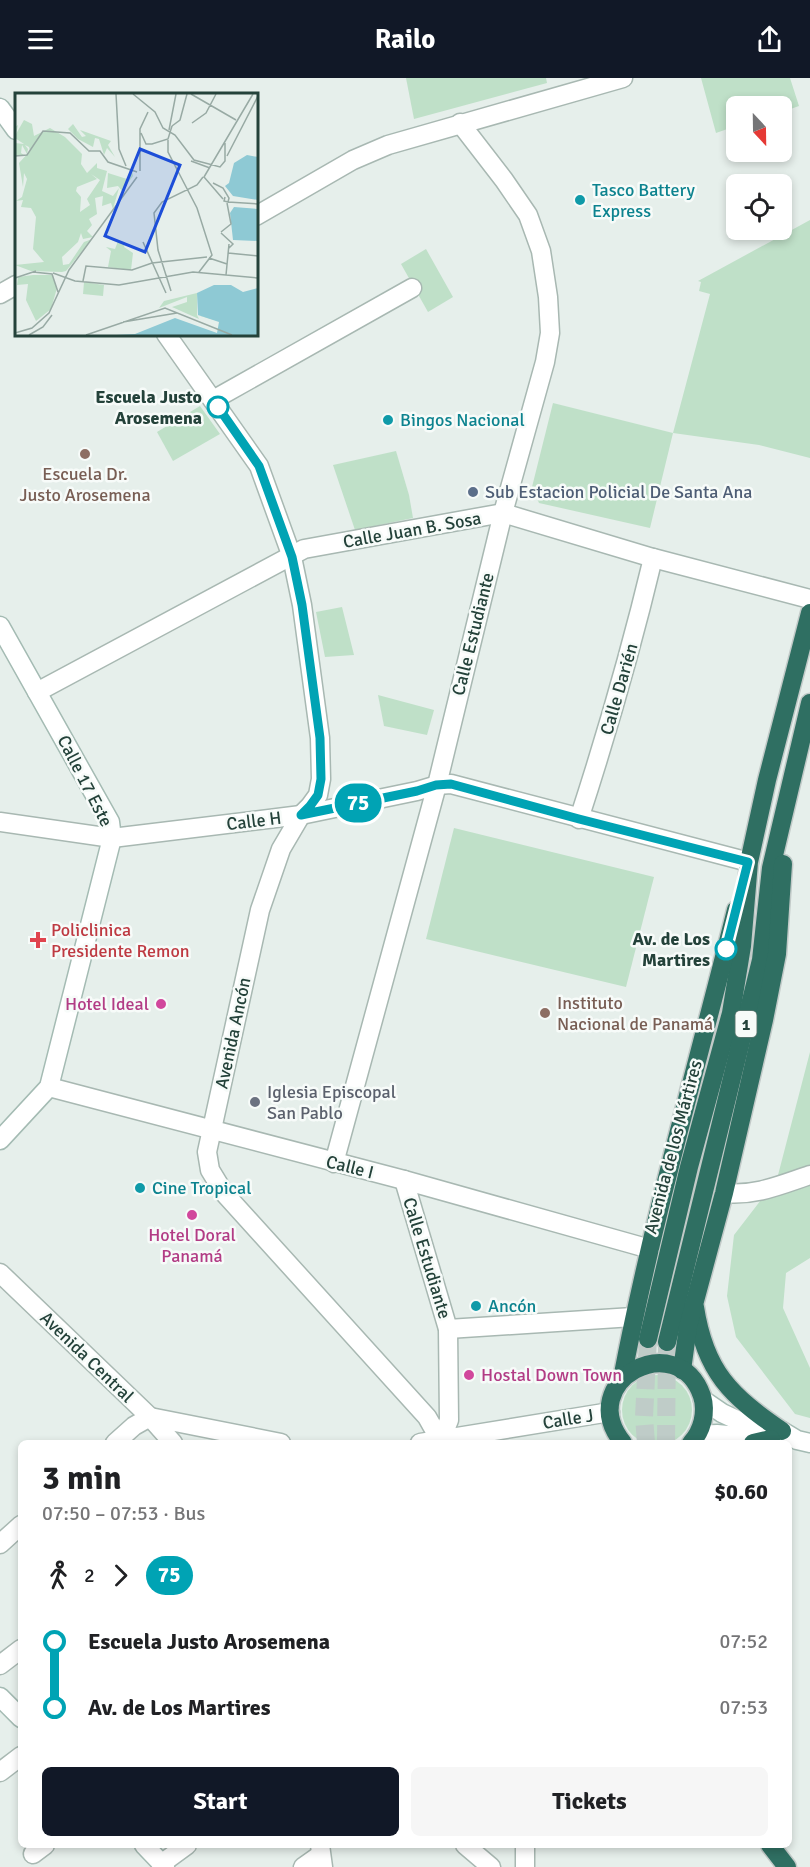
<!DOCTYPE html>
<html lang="en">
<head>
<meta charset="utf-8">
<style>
	body { margin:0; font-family:Signika,sans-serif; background:#f6f6f6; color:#202124; height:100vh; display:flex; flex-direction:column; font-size:22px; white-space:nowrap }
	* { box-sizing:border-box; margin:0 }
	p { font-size:20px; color:#757577 }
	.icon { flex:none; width:33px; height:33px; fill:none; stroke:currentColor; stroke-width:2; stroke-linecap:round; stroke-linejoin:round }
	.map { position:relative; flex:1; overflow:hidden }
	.side { position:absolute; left:18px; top:1362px; width:774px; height:408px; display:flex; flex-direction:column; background:#fff; border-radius:9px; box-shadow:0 3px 9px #0003 }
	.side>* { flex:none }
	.badge { padding:0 12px; border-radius:20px; font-size:21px; line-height:39px }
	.needle { width:39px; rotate:158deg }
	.fabs { position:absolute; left:726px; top:18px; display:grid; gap:12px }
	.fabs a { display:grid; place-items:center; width:66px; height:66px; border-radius:9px; background:#fff; box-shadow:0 3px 9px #0003; font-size:30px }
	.map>.badge { position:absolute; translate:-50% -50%; box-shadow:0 0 0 3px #fff }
	.legs { display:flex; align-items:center; gap:9px; height:66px; padding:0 24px; font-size:20px }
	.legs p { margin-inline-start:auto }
	.overview { display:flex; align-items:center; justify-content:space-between; height:102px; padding:0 24px }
	h1 { font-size:33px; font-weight:700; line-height:45px }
	.primary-button { display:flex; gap:12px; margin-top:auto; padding:12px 24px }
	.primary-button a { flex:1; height:69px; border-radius:9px; background:#111827; color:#fff; font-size:24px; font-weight:700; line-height:69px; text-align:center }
	.primary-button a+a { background:#f6f6f6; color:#202124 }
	ul { padding:0 24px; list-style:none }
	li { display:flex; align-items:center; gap:21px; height:66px; font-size:22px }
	li i { display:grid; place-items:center; width:9px; height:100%; margin:0 8px; background:currentColor }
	li i::after { content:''; width:15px; height:15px; margin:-8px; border:4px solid; border-radius:50%; background:#fff }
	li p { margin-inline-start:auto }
	li:first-child i { background:linear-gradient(#0000 50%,currentColor 0) }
	li:last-child i { background:linear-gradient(currentColor 50%,#0000 0) }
	header { display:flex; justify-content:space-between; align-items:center; height:78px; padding:0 24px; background:#111827; color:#fff; font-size:27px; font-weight:700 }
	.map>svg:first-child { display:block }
	.green { fill:#bfe0c8 }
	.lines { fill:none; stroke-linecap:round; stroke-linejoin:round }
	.highway-tunnel { stroke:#bfccc8; stroke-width:18; stroke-dasharray:18 9; stroke-linecap:butt }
	.street-casing { stroke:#a8b8b2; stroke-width:21 }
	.secondary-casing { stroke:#a4bbb3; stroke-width:21 }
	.highway-casing { stroke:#c2cac8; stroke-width:21 }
	.street { stroke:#fff; stroke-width:18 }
	.secondary { stroke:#fff; stroke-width:18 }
	.highway { stroke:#2f6f62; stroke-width:18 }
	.line-1-casing { stroke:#fff; stroke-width:14 }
	.line-1 { stroke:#00a3b4; stroke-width:9 }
	.culture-dot { fill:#0f9aa8; stroke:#f7fbf9; stroke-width:2 }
	.stop-1-dot { fill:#fff; stroke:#00a3b4; stroke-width:3 }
	.education-dot { fill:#8d6e63; stroke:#f7fbf9; stroke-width:2 }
	.service-dot { fill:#5c6f8a; stroke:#f7fbf9; stroke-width:2 }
	.health-dot { fill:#e0444e; stroke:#f7fbf9; stroke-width:2 }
	.hotel-dot { fill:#d1479c; stroke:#f7fbf9; stroke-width:2 }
	.worship-dot { fill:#6b7280; stroke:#f7fbf9; stroke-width:2 }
	.labels { text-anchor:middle; stroke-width:5; stroke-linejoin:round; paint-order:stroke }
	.shield { fill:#f7fbf9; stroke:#637a73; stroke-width:1.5 }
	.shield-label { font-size:16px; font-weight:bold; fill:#24423a }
	.culture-label { font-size:18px; fill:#0d838f; stroke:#f7fbf9; text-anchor:start }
	.stop-label { font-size:18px; font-weight:bold; fill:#24423a; stroke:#f7fbf9; text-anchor:end }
	.education-label { font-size:18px; fill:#785e54; stroke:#f7fbf9 }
	.service-label { font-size:18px; fill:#4e5e75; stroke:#f7fbf9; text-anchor:start }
	.street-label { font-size:18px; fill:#24423a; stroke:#f7fbf9 }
	.health-label { font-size:18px; fill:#be3a42; stroke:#f7fbf9; text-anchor:start }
	.hotel-label { font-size:18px; fill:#b23c85; stroke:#f7fbf9; text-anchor:end }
	.worship-label { font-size:18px; fill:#5b616d; stroke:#f7fbf9; text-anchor:start }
	.inset-road { fill:none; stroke:#98aaa4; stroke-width:1.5 }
	.view { fill:#1d4ed8; fill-opacity:0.15; stroke:#1d4ed8; stroke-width:3 }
	.inset-edge { fill:none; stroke:#24423a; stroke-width:3 }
</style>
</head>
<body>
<header><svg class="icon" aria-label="menu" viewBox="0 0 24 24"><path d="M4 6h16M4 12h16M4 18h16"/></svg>Railo<svg class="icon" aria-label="share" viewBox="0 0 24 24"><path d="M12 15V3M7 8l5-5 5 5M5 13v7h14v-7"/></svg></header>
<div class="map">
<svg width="810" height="1789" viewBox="0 0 810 1789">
	<rect width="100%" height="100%" fill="#e6efeb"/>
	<g class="green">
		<path d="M406,0H546L547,5L414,41Z"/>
		<path d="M701,0H790L799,28L782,34V28H736V48L716,55Z"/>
		<path d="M810,142V380L759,367L673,355L650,450L539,425L532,409L553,325L673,355L710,216L699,213L701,204L698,203Z"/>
		<path d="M426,171L453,219L428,234L401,186Z"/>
		<path d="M200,328L220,356L173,383L157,354Z"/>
		<path d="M396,373L409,417L413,440L355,452L333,387Z"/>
		<path d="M342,529L354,577L325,579L316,534Z"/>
		<path d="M378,617L434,632L427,657L384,648Z"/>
		<path d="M454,750L654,799L626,909L426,861Z"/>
		<path d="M810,974V1180L786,1195L783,1230L810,1290V1340L795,1336L736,1259L727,1218L734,1157L777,1101Z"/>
		<circle cx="657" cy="1332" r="35"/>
	</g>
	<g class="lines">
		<g class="highway-tunnel">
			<path d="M646,1365L644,1339L648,1261"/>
			<path d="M666,1365L667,1264"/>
		</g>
		<defs>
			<g id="street">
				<path d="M256,138L353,82L388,67L623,0"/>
				<path d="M0,216L16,207"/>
				<path d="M166,256L259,388L292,479L302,527L320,660L321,701L318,717L310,728L301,737L281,771L260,832L207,1074L210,1092L224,1115L427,1339L440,1362"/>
				<path d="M213,322L412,210"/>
				<path d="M37,614L304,471L503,435L653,480L810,521"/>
				<path d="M579,741C607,655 632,568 653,480"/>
				<path d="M0,744L112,760L301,737L417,713L437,707L451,706L749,784"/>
				<path d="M49,1009L404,1102L650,1171"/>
				<path d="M334,1085L437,707L503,435L545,284L550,255L548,219L541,173L528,137L504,102L460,45"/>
				<path d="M404,1102L448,1251L449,1342L440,1365"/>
				<path d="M724,1115C756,1118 780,1107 810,1097"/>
				<path d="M0,1195L150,1339L173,1365"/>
				<path d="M448,1251L633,1239"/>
				<path d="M150,1339L281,1365"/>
				<path d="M115,1365L134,1348L150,1339"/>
				<path d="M420,1365L610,1334"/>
				<path d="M0,1466L21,1447"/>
				<path d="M0,1587L21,1571"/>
				<path d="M0,1694L21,1678"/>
				<path d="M320,1767L323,1789"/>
				<path d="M465,1767L491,1789"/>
				<path d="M33,1776L45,1767"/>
				<path d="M161,1786L187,1767"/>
				<path d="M303,1789L320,1777"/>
				<path d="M525,1789V1767"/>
			</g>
			<g id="secondary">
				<path d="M0,30L16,52"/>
				<path d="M0,548L110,744L112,760L49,1009L0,1062"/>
				<path d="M703,1322L722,1335L739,1343L782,1353L797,1362L810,1365"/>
				<path d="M697,1357L717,1356L770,1361"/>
				<path d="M0,1619L21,1640"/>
				<path d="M144,1767L165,1789"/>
			</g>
			<g id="highway">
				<path d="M695,1229C705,1294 731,1318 782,1353"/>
				<path d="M648,1261L689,1089L731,935L742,868L749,784L767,702L810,535"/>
				<path d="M667,1264L761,882L771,790L810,625"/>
				<path d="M682,1292L688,1249L724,1115L764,942L777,876L783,786"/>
				<path d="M622,1301C652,1143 697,988 736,832"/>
				<path d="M623,1365C573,1303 678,1248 702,1318C707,1335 702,1353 691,1365"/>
				<path d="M753,1365L771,1361"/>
				<path d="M770,1767L787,1789"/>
			</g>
		</defs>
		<use href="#street" class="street-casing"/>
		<use href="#secondary" class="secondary-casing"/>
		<use href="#highway" class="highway-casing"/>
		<use href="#street" class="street"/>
		<use href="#secondary" class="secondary"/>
		<use href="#highway" class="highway"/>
	</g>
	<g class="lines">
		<defs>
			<path id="line-1" d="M218,329L259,388L292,479L302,527L320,660L321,701L318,717L310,728L301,737L417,713L436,707L451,706L579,741L748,784L726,871"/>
		</defs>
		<use href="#line-1" class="line-1-casing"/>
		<use href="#line-1" class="line-1"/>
	</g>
	<g class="culture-dot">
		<circle cx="580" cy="122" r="6"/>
		<circle cx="388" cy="342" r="6"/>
		<circle cx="140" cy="1110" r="6"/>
		<circle cx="476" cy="1228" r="6"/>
	</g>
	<g class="stop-1-dot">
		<circle cx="218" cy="329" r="10"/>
		<circle cx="726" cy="871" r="10"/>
	</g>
	<g class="education-dot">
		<circle cx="85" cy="376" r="6"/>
		<circle cx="545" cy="935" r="6"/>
	</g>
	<circle class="service-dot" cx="473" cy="414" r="6"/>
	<path class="health-dot" d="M35 853h6v6h6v6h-6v6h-6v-6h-6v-6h6z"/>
	<g class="hotel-dot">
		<circle cx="161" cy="926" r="6"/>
		<circle cx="192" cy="1137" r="6"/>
		<circle cx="469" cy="1297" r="6"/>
	</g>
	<circle class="worship-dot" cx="255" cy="1024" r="6"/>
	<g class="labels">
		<rect class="shield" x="735.5" y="933" width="21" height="26" rx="4.5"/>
		<g class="shield-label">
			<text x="746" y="952">1</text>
		</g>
		<g class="culture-label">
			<text x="592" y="118">Tasco Battery<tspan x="592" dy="21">Express</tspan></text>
			<text x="400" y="348">Bingos Nacional</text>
			<text x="152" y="1116">Cine Tropical</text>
			<text x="488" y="1234">Ancón</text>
		</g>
		<g class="stop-label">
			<text x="202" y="325">Escuela Justo<tspan x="202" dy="21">Arosemena</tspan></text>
			<text x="710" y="867">Av. de Los<tspan x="710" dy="21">Martires</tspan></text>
		</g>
		<g class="education-label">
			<text x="85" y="402">Escuela Dr.<tspan x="85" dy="21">Justo Arosemena</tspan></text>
			<text x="557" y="931" text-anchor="start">Instituto<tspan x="557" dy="21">Nacional de Panamá</tspan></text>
		</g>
		<g class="service-label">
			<text x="485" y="420">Sub Estacion Policial De Santa Ana</text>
		</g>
		<g class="street-label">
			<text transform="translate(412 452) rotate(-10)" y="6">Calle Juan B. Sosa</text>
			<text transform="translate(473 556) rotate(-76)" y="6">Calle Estudiante</text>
			<text transform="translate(619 611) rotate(-74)" y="6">Calle Darién</text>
			<text transform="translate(85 703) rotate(63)" y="6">Calle 17 Este</text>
			<text transform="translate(254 743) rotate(-7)" y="6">Calle H</text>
			<text transform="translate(233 955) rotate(-78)" y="6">Avenida Ancón</text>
			<text transform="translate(673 1069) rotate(-75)" y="6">Avenida de los Mártires</text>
			<text transform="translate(350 1089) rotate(14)" y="6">Calle I</text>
			<text transform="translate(427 1180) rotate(73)" y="6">Calle Estudiante</text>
			<text transform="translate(87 1279) rotate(44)" y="6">Avenida Central</text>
			<text transform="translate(568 1341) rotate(-9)" y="6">Calle J</text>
		</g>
		<g class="health-label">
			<text x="51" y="858">Policlinica<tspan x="51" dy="21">Presidente Remon</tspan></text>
		</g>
		<g class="hotel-label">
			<text x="149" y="932">Hotel Ideal</text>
			<text x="192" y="1163" text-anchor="middle">Hotel Doral<tspan x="192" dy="21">Panamá</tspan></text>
			<text x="481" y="1303" text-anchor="start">Hostal Down Town</text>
		</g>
		<g class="worship-label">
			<text x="267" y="1020">Iglesia Episcopal<tspan x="267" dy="21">San Pablo</tspan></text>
		</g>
	</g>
	<g transform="translate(15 15)">
		<rect width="243" height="243" fill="#e6efeb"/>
		<path d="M9,27L17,31L19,43L35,35L50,44L67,61L66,71L72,80L82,70V75L92,78L87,98L98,103L104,95L98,116L96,110L87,113L88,103L80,105L82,121L74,126L77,132L72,138L78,144L68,146L66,140L63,149L47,164L48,172L54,171L69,149L77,146L51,178L47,179L16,178L0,172L29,169L18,156L21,124L16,115L6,114L8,107L1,108L7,104L12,86L9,80L8,94L4,70L15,58L14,54L10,52L13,56L12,61L7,52L6,60L10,63L0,62V50L9,51L0,45V34L3,32L1,41ZM76,81L85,87L72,106L75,112L65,119L66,104L61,98L62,94L82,86ZM58,31L67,44L71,43L65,37L96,48L93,52L100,64L92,55L89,62L84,46L80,45L78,54L63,46L53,36ZM117,78L118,83L107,98L103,93L92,95L93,80L112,86ZM103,148L110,149L109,154L118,160L116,177L93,174L96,158L91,154L100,156ZM18,182H37L42,195L36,216L21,228L11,207L13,191L2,192L3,184ZM69,189L89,192L88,203L68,201ZM182,200V222L196,225L203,228L182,222L184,226L157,214L172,209V204L144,215L149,208Z" fill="#bfe0c8" fill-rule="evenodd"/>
		<path d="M232,62L243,64V107L218,103L210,93L214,90L219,70ZM219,114L243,116V148L218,147L215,120ZM199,192H216L228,199L243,195V242H101L120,241L160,225L202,240L204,229L183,222L182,200Z" fill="#8ec9d4"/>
		<path class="inset-road" d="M101,1L104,56L111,73M118,1L140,19L148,35L160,42L179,67L205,74L210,68V50M176,1L221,27M177,30L191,20L201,1M157,33L165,27L172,1M154,37L161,1M126,40L131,51H137L153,46L157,33M153,47V59L182,115L197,162L184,179M0,63L12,62L28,38L55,40L74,58H85L93,69L122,79M212,63L243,3M176,68L195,75M125,78V36L133,19M198,90L208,95L214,105L213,109L209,108L210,104M208,106L189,84L238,1M213,109L243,111M206,139L216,131L212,110M206,140L218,151L214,155M128,149L151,200M213,160L243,163M194,165L212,171M18,179L37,181L43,199M38,180L60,188L104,192L178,179L243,185M211,182L214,151M0,185L21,178M68,188L71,173L117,177L137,170L192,164M156,198L143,157L139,120L147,109L182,92L188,84M108,229L162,220M0,240L17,235L34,220L54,177L122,84M14,242L28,234L37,222M71,242L150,215L217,242"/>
		<path class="view" d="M125,56L165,72L130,159L90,143Z"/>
		<rect width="243" height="243" class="inset-edge"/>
	</g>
</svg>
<div class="fabs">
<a><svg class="needle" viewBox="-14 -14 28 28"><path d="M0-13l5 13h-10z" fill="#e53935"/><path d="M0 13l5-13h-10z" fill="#757577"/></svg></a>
<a><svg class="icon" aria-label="locate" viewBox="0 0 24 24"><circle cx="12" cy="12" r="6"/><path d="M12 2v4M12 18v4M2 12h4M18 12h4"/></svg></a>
</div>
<b class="badge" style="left:358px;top:725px;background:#00a3b4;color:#fff">75</b>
<section class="side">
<div class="overview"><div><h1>3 min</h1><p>07:50 – 07:53 · Bus</p></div><b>$0.60</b></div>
<div class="legs"><svg class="icon" aria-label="walk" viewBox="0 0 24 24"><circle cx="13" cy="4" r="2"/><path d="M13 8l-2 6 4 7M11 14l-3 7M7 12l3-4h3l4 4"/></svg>2<svg class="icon" aria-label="forward" viewBox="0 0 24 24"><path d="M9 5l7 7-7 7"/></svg><b class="badge" style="background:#00a3b4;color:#fff">75</b></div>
<ul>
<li><i style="color:#00a3b4"></i><b>Escuela Justo Arosemena</b><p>07:52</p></li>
<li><i style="color:#00a3b4"></i><b>Av. de Los Martires</b><p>07:53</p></li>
</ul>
<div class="primary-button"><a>Start</a><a>Tickets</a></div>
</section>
</div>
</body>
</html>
